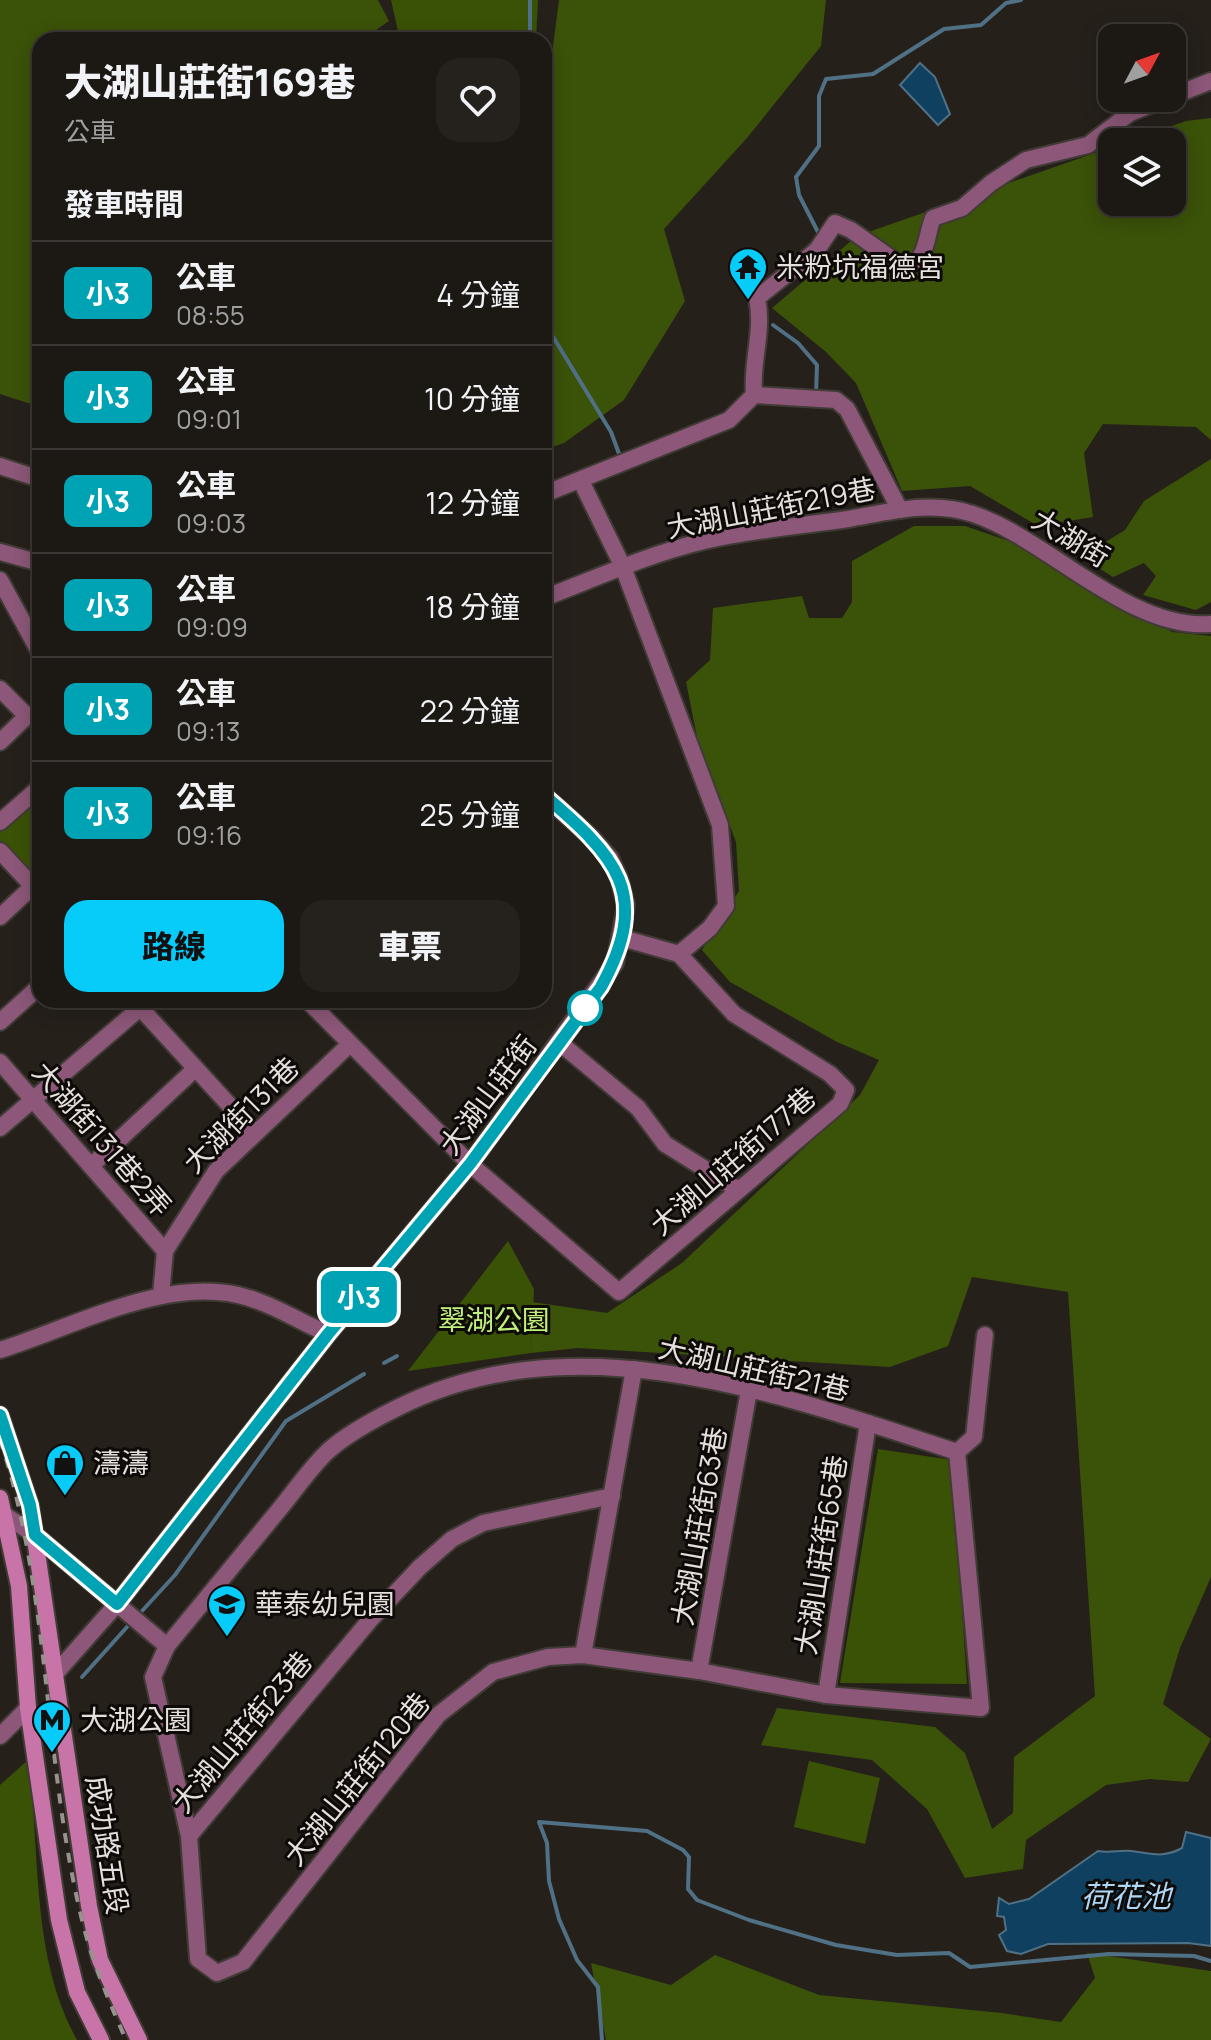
<!DOCTYPE html>
<html lang="zh-TW">
<head>
<meta charset="utf-8">
<style>
	body { margin:0; font-family:Manrope,"Noto Sans TC",sans-serif; background:#25211d; color:#f1f3f6; height:100vh; display:flex; flex-direction:column; font-size:30px; white-space:nowrap }
	* { box-sizing:border-box; margin:0 }
	p { font-size:26px; color:#a0a0a0 }
	.icon { flex:none; width:44px; height:44px; fill:none; stroke:currentColor; stroke-width:2; stroke-linecap:round; stroke-linejoin:round }
	.map { position:relative; flex:1; overflow:hidden }
	.panel { position:absolute; left:32px; top:32px; width:520px; height:976px; display:flex; flex-direction:column; background:#1c1814; border-radius:24px; box-shadow:0 4px 20px #0003,0 0 0 2px #3a3734 }
	.panel>* { flex:none }
	.badge { padding:0 16px; border-radius:12px; font-size:28px; line-height:52px }
	.needle { width:52px; rotate:49deg }
	.controls { position:absolute; left:1098px; top:24px; display:grid; gap:16px }
	.controls a { display:grid; place-items:center; width:88px; height:88px; border-radius:16px; background:#1c1814; box-shadow:0 4px 20px #0003,0 0 0 2px #3a3734; font-size:40px }
	.map>.badge { position:absolute; translate:-50% -50%; box-shadow:0 0 0 4px #fff }
	h2 { padding:0 32px; font-size:30px; line-height:72px }
	.round { display:grid; place-items:center; flex:none; width:84px; height:84px; border-radius:24px; background:#25211d }
	.head { display:flex; align-items:center; justify-content:space-between; height:136px; padding:0 32px }
	h1 { font-size:38px; font-weight:800; line-height:60px }
	.primary-button { display:flex; gap:16px; margin-top:auto; padding:16px 32px }
	.primary-button a { flex:1; height:92px; border-radius:24px; background:#07cbf9; color:#111; font-size:32px; font-weight:800; line-height:92px; text-align:center }
	.primary-button a+a { background:#25211d; color:#f1f3f6 }
	ul { padding:0; list-style:none }
	li { display:flex; align-items:center; gap:24px; height:104px; padding:0 32px; border-top:2px solid #3a3734 }
	li div { flex:1 }
	li b { display:block; font-size:30px }
	li em { font-style:normal }
	li .badge { min-width:88px; font-weight:700; text-align:center }
	.map>svg:first-child { display:block }
	.green { fill:#3a5205 }
	.forest { fill:#3b5209 }
	.water { fill:#0f405f; stroke:#4f7085; stroke-width:2 }
	.lines { fill:none; stroke-linecap:round; stroke-linejoin:round }
	.stream { stroke:#4f7085; stroke-width:4 }
	.street-casing { stroke:#413b36; stroke-width:20 }
	.secondary-casing { stroke:#413b36; stroke-width:20 }
	.street { stroke:#8c5778; stroke-width:16 }
	.secondary { stroke:#c974a9; stroke-width:16 }
	.rail { stroke:#97928e; stroke-width:4; stroke-dasharray:10 10; stroke-linecap:butt }
	.line-casing { stroke:#fff; stroke-width:18 }
	.line { stroke:#00a3b4; stroke-width:12 }
	.stop-dot { fill:#fff; stroke:#00a3b4; stroke-width:4 }
	.labels { text-anchor:middle; stroke-width:6; stroke-linejoin:round; paint-order:stroke }
	.poi-label { font-size:28px; fill:#e5e0dd; stroke:#0d0a08; text-anchor:start }
	.street-label { font-size:28px; fill:#e5e0dd; stroke:#0d0a08 }
	.park-label { font-size:28px; fill:#c1ef7b; stroke:#0d0a08 }
	.water-label { font-size:30px; font-style:italic; fill:#add5f5; stroke:#0d0a08 }
</style>
</head>
<body>
<div class="map">
<svg width="1211" height="2040" viewBox="0 0 1211 2040">
	<rect width="100%" height="100%" fill="#26201b"/>
	<g class="green">
		<path d="M391,0H538L536,40H400Z"/>
		<path d="M40,786V895L0,851V822Z"/>
		<path d="M508,1241L534,1289L531,1353L408,1371Z"/>
		<path d="M878,1449L952,1460L967,1684L840,1683Z"/>
		<path d="M28,1760C41,1852 30,1956 77,2040H0V1785Z"/>
		<path d="M809,1761L880,1778L865,1844L794,1827Z"/>
	</g>
	<g class="forest">
		<path d="M0,0H378L389,21L362,40H40V407L0,394Z"/>
		<path d="M559,0H826L821,46L747,138L664,229L685,301L624,400L564,443L544,450V193L547,189L544,116Z"/>
		<path d="M1211,118V440L1196,427L1103,424L1084,453L1093,517L1038,526L970,486L902,491L856,383L826,352L772,308L857,236L1112,147V202H1172V142H1126L1186,121Z"/>
		<path d="M1211,459V602L1196,610L1143,595L1156,576L1144,563L1113,577L1081,557L1125,530L1144,501Z"/>
		<path d="M914,526H965L1020,545L1172,632L1211,636V1577L1180,1648L1163,1704L1211,1739L1188,1782L1150,1779L1106,1785L1026,1840L1023,1869L965,1878L927,1809L872,1760L761,1745L777,1708L935,1727L965,1753L992,1829L1013,1813L1014,1757L1095,1696L1068,1292L972,1277L948,1346L890,1367L578,1348L531,1353L532,1302L607,1313L682,1263L860,1095L879,1060L837,1042L730,982L702,950L739,891L736,842L697,737L686,682L710,660L713,608L802,596L809,618H842L852,602V561Z"/>
		<path d="M1087,1953L1211,1971V2040H606L591,1963L671,1985L715,1955L819,1995L1002,2013L1061,2022L1095,1978Z"/>
	</g>
	<g class="water">
		<path d="M920,63L935,77L950,114L938,125L900,85Z"/>
		<path d="M1186,1832L1211,1838V1946L1188,1943L1048,1944L1021,1954L1007,1951L999,1935L1006,1930L1004,1917L997,1916L999,1898L1009,1904L1029,1899L1098,1851C1110,1853 1120,1850 1131,1851C1151,1853 1162,1859 1182,1848Z"/>
	</g>
	<g class="lines">
		<g class="stream">
			<path d="M530,0V40"/>
			<path d="M804,251L820,236L799,195L796,177L819,146V96L826,79L873,74L944,29L981,25L1006,3L1021,0"/>
			<path d="M544,322L611,432L621,459"/>
			<path d="M773,325L798,343L817,365L816,394"/>
			<path d="M384,1363L397,1356"/>
			<path d="M142,1611L175,1575L286,1421L364,1374"/>
			<path d="M82,1677L127,1627"/>
			<path d="M602,2040L598,1987L577,1960L559,1919L549,1881L547,1843L539,1822L647,1831L683,1850L689,1857L688,1889L697,1900L749,1920L836,1945L897,1955L949,1953L970,1967L1109,1954L1194,1956L1211,1961"/>
		</g>
		<defs>
			<g id="street">
				<path d="M754,395L836,400L847,409L900,510"/>
				<path d="M0,466L40,479"/>
				<path d="M581,481L623,567L720,825L726,906L710,928L679,954"/>
				<path d="M544,494L729,420L754,395C751,361 764,332 757,298L817,250L835,223L851,230L902,266C928,266 925,237 933,218L962,208L991,183L1026,160L1088,145L1130,113L1211,81"/>
				<path d="M0,552L40,563"/>
				<path d="M0,580L40,653"/>
				<path d="M544,598C596,578 649,554 704,541C751,530 800,526 848,519C889,512 931,500 973,514C1048,539 1129,631 1211,624"/>
				<path d="M0,689L27,716L0,742"/>
				<path d="M0,822L40,787"/>
				<path d="M0,851L40,894"/>
				<path d="M0,917L33,886"/>
				<path d="M307,1000L470,1164L619,1292L840,1104L846,1090L830,1074L734,1014L679,954L622,938"/>
				<path d="M134,1001L254,1132"/>
				<path d="M0,1022L40,986"/>
				<path d="M560,1043L638,1108L665,1144L737,1189"/>
				<path d="M0,1062L165,1251"/>
				<path d="M0,1128L140,1008"/>
				<path d="M92,1165L195,1069"/>
				<path d="M161,1295L165,1251L216,1171L350,1044"/>
				<path d="M0,1350C74,1327 171,1273 249,1298C276,1306 302,1323 328,1334"/>
				<path d="M0,1512L35,1535L167,1646L153,1677L189,1836L198,1959L217,1973L243,1962L438,1715L493,1672L548,1657L583,1655L699,1671L826,1695L981,1708L957,1452L974,1437L985,1335"/>
				<path d="M167,1646C204,1601 241,1556 278,1511C294,1492 310,1468 328,1451C347,1434 373,1420 395,1409C573,1318 780,1394 957,1452"/>
				<path d="M583,1655L634,1369"/>
				<path d="M699,1671L749,1390"/>
				<path d="M55,1674L117,1604L328,1334L470,1164L615,963L626,905L619,878L610,858L592,838L544,795"/>
				<path d="M826,1695L868,1423"/>
				<path d="M0,1736L28,1708"/>
				<path d="M189,1836L370,1620L420,1567L452,1539L483,1523L612,1496"/>
			</g>
			<g id="secondary">
				<path d="M0,1415L30,1505L89,1906L100,1960L139,2040"/>
				<path d="M0,1498L19,1586L28,1708L59,1920L77,1992L101,2040"/>
			</g>
		</defs>
		<use href="#street" class="street-casing"/>
		<use href="#secondary" class="secondary-casing"/>
		<use href="#street" class="street"/>
		<use href="#secondary" class="secondary"/>
		<path class="rail" d="M0,1439C51,1595 43,1761 82,1920C92,1962 109,2001 126,2040"/>
	</g>
	<g class="lines">
		<defs>
			<path id="line" d="M0,1415L30,1505L35,1535L117,1604L328,1334L470,1164L601,987C653,893 615,856 544,795"/>
		</defs>
		<use href="#line" class="line-casing"/>
		<use href="#line" class="line"/>
	</g>
	<defs>
		<symbol id="temple-pin" viewBox="-11 -11 22 30"><path d="M0 17L-7.5 6A9.5 9.5 0 1 1 7.5 6Z" fill="#07cbf9" stroke="#0d0a08"/><path d="M0-6L5-2H3V0L6.5 2.5H4V6H1.5V3h-3V6H-4V2.5H-6.5L-3 0V-2H-5Z" fill="#111"/></symbol>
		<symbol id="shop-pin" viewBox="-11 -11 22 30"><path d="M0 17L-7.5 6A9.5 9.5 0 1 1 7.5 6Z" fill="#07cbf9" stroke="#0d0a08"/><path d="M-5-2.5h2.3a2.7 3.5 0 0 1 5.4 0H5L5.5 6h-11ZM-1.5-2.5h3a1.5 2.3 0 0 0-3 0Z" fill="#111"/></symbol>
		<symbol id="school-pin" viewBox="-11 -11 22 30"><path d="M0 17L-7.5 6A9.5 9.5 0 1 1 7.5 6Z" fill="#07cbf9" stroke="#0d0a08"/><path d="M0-5L7-2L0 1L-7-2ZM-4 1L0 2.5L4 1V4Q0 6-4 4Z" fill="#111"/></symbol>
		<symbol id="metro-pin" viewBox="-11 -11 22 30"><path d="M0 17L-7.5 6A9.5 9.5 0 1 1 7.5 6Z" fill="#07cbf9" stroke="#0d0a08"/><path d="M-5.5 5V-5H-3L0 0L3-5H5.5V5H3V-.5L0 4L-3-.5V5Z" fill="#111"/></symbol>
	</defs>
	<g fill-rule="evenodd">
		<use href="#temple-pin" x="726" y="245" width="44" height="60"/>
		<use href="#shop-pin" x="43" y="1441" width="44" height="60"/>
		<use href="#school-pin" x="205" y="1582" width="44" height="60"/>
		<use href="#metro-pin" x="30" y="1698" width="44" height="60"/>
	</g>
	<circle class="stop-dot" cx="585" cy="1008" r="16"/>
	<g class="labels">
		<g class="poi-label">
			<text x="776" y="277">米粉坑福德宮</text>
			<text x="93" y="1473">濤濤</text>
			<text x="255" y="1614">華泰幼兒園</text>
			<text x="80" y="1730">大湖公園</text>
		</g>
		<g class="street-label">
			<text transform="translate(771 508) rotate(-11)" y="10">大湖山莊街219巷</text>
			<text transform="translate(1071 538) rotate(31)" y="10">大湖街</text>
			<text transform="translate(488 1095) rotate(-53)" y="10">大湖山莊街</text>
			<text transform="translate(241 1115) rotate(-45)" y="10">大湖街131巷</text>
			<text transform="translate(102 1139) rotate(49)" y="10">大湖街131巷2弄</text>
			<text transform="translate(733 1161) rotate(-41)" y="10">大湖山莊街177巷</text>
			<text transform="translate(754 1369) rotate(13)" y="10">大湖山莊街21巷</text>
			<text transform="translate(699 1526) rotate(-80)" y="10">大湖山莊街63巷</text>
			<text transform="translate(821 1555) rotate(-81)" y="10">大湖山莊街65巷</text>
			<text transform="translate(242 1732) rotate(-50)" y="10">大湖山莊街23巷</text>
			<text transform="translate(357 1779) rotate(-51)" y="10">大湖山莊街120巷</text>
			<text transform="translate(107 1845) rotate(81)" y="10">成功路五段</text>
		</g>
		<g class="park-label">
			<text x="494" y="1330">翠湖公園</text>
		</g>
		<g class="water-label">
			<text x="1126" y="1907">荷花池</text>
		</g>
	</g>
</svg>
<div class="controls">
<a><svg class="needle" viewBox="-14 -14 28 28"><path d="M0-13l5 13h-10z" fill="#e53935"/><path d="M0 13l5-13h-10z" fill="#a0a0a0"/></svg></a>
<a><svg class="icon" aria-label="layers" viewBox="0 0 24 24"><path d="M12 4l9 5-9 5-9-5zM3 14l9 5 9-5"/></svg></a>
</div>
<b class="badge" style="left:359px;top:1297px;background:#00a3b4;color:#fff">小3</b>
<section class="panel">
<div class="head"><div><h1>大湖山莊街169巷</h1><p>公車</p></div><a class="round"><svg class="icon" aria-label="heart" viewBox="0 0 24 24"><path d="M12 20l-8-8c-3-5 5-10 8-4 3-6 11-1 8 4z"/></svg></a></div>
<h2>發車時間</h2>
<ul>
<li><span class="badge" style="background:#00a3b4;color:#fff">小3</span><div><b>公車</b><p>08:55</p></div><em>4 分鐘</em></li>
<li><span class="badge" style="background:#00a3b4;color:#fff">小3</span><div><b>公車</b><p>09:01</p></div><em>10 分鐘</em></li>
<li><span class="badge" style="background:#00a3b4;color:#fff">小3</span><div><b>公車</b><p>09:03</p></div><em>12 分鐘</em></li>
<li><span class="badge" style="background:#00a3b4;color:#fff">小3</span><div><b>公車</b><p>09:09</p></div><em>18 分鐘</em></li>
<li><span class="badge" style="background:#00a3b4;color:#fff">小3</span><div><b>公車</b><p>09:13</p></div><em>22 分鐘</em></li>
<li><span class="badge" style="background:#00a3b4;color:#fff">小3</span><div><b>公車</b><p>09:16</p></div><em>25 分鐘</em></li>
</ul>
<div class="primary-button"><a>路線</a><a>車票</a></div>
</section>
</div>
</body>
</html>
